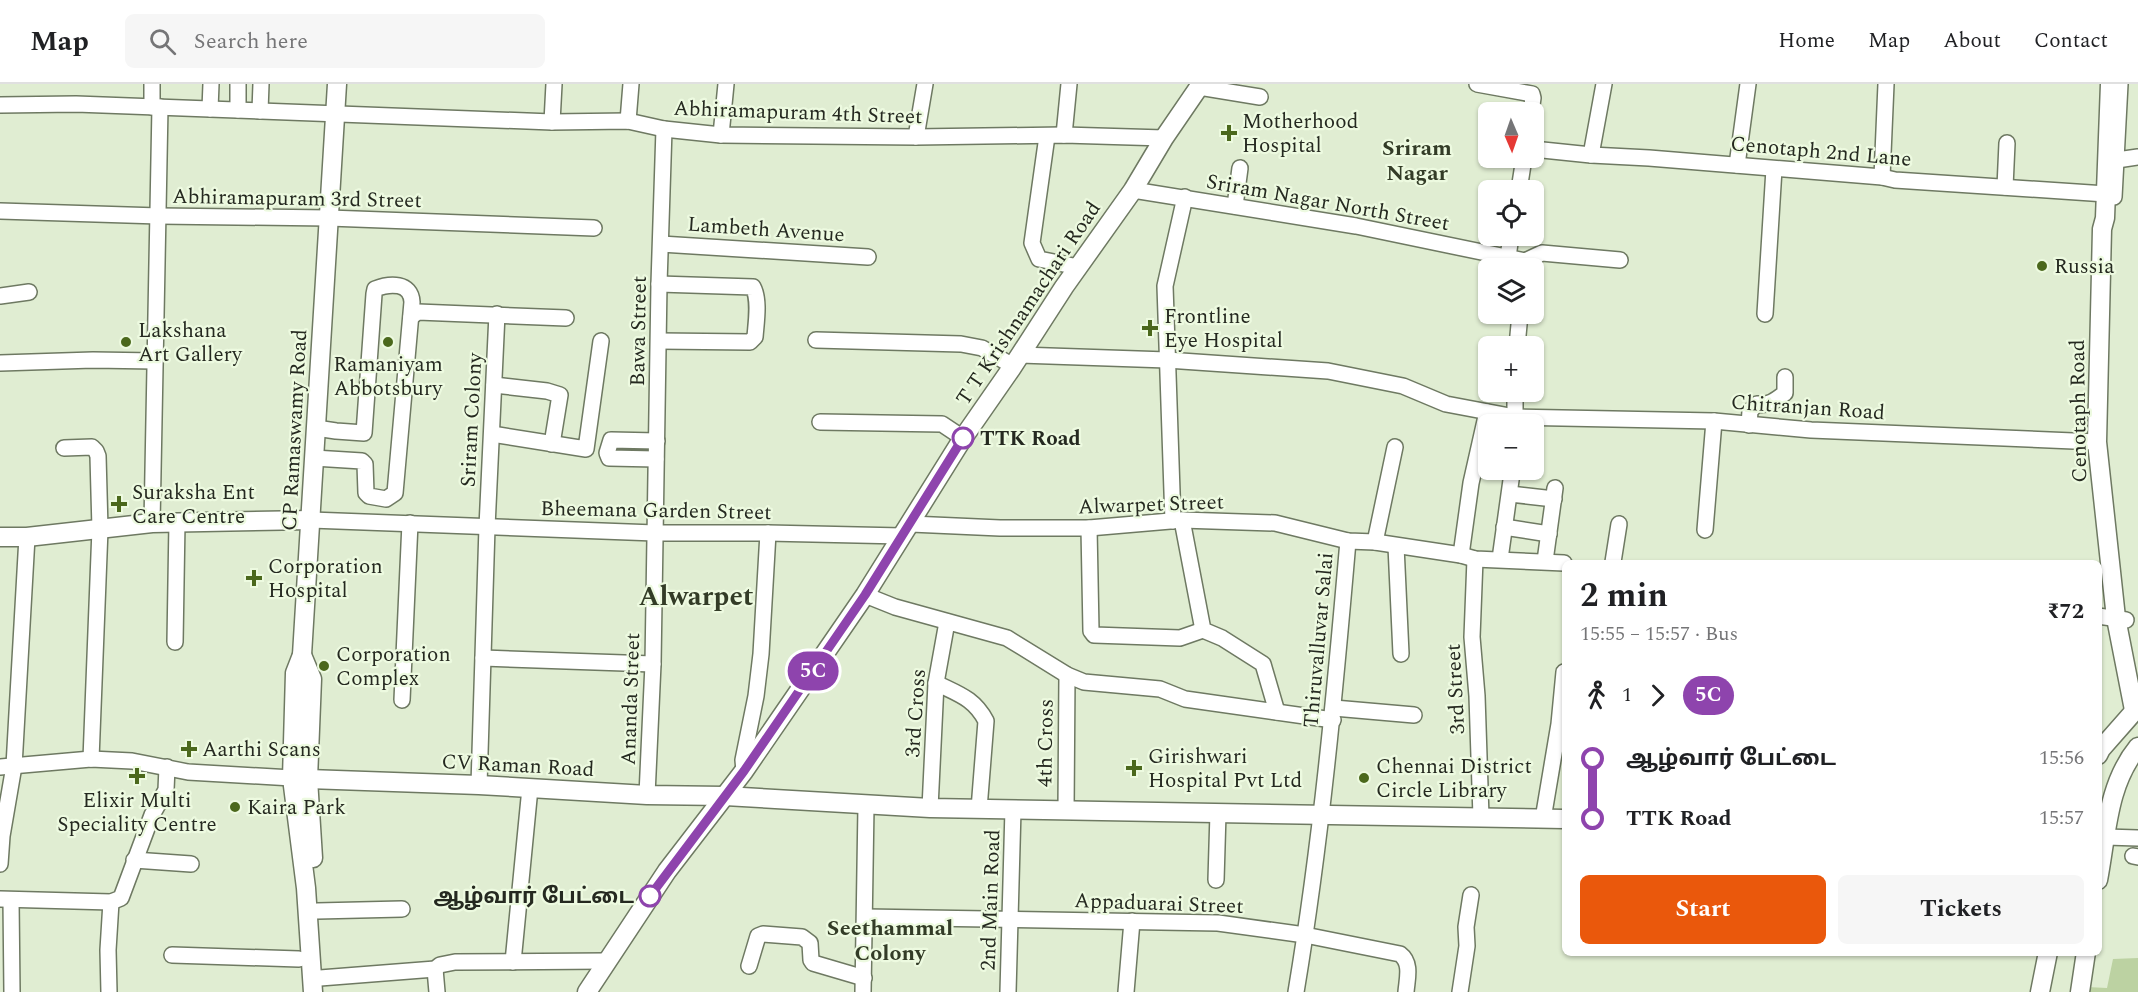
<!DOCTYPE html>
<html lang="en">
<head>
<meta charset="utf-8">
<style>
	body { margin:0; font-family:Spectral,"Noto Sans Tamil",serif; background:#f6f6f6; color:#202124; height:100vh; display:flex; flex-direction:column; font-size:22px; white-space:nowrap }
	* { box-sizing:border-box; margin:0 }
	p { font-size:20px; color:#757577 }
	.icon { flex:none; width:33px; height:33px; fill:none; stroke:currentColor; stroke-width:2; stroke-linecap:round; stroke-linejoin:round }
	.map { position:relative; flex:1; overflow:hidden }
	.details { position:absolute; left:1562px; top:476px; width:540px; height:396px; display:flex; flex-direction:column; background:#fff; border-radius:9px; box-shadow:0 2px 4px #0004 }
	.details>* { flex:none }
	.badge { padding:0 12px; border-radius:20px; font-size:21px; line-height:39px }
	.needle { width:39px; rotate:178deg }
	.tools { position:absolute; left:1478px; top:18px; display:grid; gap:12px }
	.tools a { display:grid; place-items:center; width:66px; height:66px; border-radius:9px; background:#fff; box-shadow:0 2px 4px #0004; font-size:30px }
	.map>.badge { position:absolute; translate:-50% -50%; box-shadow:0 0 0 3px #fff }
	.legs { display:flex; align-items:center; gap:9px; height:66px; padding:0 18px; font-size:20px }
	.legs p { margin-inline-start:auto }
	.headline { display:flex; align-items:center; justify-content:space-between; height:102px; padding:0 18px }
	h1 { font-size:33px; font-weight:700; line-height:45px }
	.cta { display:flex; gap:12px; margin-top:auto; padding:12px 18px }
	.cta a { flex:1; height:69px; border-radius:9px; background:#ea580c; color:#fff; font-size:24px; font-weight:700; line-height:69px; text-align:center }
	.cta a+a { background:#f6f6f6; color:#202124 }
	ul { padding:0 18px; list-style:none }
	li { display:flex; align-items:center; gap:21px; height:60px; font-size:22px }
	li i { display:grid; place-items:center; width:9px; height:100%; margin:0 8px; background:currentColor }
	li i::after { content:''; width:15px; height:15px; margin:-8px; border:4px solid; border-radius:50%; background:#fff }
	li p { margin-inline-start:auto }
	li:first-child i { background:linear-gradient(#0000 50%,currentColor 0) }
	li:last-child i { background:linear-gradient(currentColor 50%,#0000 0) }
	header { display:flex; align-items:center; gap:36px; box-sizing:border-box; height:84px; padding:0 30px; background:#fff; border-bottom:2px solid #e0e0e0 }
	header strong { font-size:28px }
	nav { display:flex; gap:33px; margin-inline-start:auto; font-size:21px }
	.search { width:420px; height:54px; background:#f6f6f6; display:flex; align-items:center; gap:15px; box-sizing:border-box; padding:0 21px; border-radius:9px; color:#757577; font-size:22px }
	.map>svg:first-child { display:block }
	.green { fill:#bcd2a2 }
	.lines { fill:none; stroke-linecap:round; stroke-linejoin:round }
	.minor-casing { stroke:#6e7962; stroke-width:18 }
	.major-casing { stroke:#6e7962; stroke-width:21 }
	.minor { stroke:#fff; stroke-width:15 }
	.major { stroke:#fff; stroke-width:18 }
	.line-1-casing { stroke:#fff; stroke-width:14 }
	.line-1 { stroke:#8e44ad; stroke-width:9 }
	.poi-dot { fill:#4b681c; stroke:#edfae0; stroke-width:2 }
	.stop-1-dot { fill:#fff; stroke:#8e44ad; stroke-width:3 }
	.labels { text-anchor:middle; stroke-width:4.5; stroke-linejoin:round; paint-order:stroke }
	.street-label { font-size:21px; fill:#252920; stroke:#edfae0 }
	.poi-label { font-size:21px; fill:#252920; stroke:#edfae0; text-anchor:start }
	.stop-label { font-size:21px; font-weight:bold; fill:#252920; stroke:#edfae0; text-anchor:start }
	.neighbourhood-label { font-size:22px; font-weight:bold; fill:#333c27; stroke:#edfae0 }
	.district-label { font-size:27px; font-weight:bold; fill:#333c27; stroke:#edfae0 }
</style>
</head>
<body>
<header>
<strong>Map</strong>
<div class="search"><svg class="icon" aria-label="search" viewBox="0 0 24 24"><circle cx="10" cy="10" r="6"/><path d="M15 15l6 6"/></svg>Search here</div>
<nav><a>Home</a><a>Map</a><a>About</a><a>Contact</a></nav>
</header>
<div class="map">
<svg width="2138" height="908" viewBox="0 0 2138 908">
	<rect width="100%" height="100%" fill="#e0edd2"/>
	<path class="green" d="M2138,874V908H2087V903L2107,904L2113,875Z"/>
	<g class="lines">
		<defs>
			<g id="minor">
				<path d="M152,0V23"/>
				<path d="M1477,0L1532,10L1533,14L1531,28"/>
				<path d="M1199,3L1260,13"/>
				<path d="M0,21L76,20L552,38L628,37L664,45L721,51L916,53L1064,51L1164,54"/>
				<path d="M210,25L211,0"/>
				<path d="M238,26V0"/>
				<path d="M260,27L261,0"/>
				<path d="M628,37L631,0"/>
				<path d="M552,38L554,0"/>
				<path d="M721,51L726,0"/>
				<path d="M1064,51L1069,0"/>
				<path d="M1047,52L1032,159L1039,175L1078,183"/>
				<path d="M916,53L925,0"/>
				<path d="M1533,65L1591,71L1649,74L1882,93L1895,96L2106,110"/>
				<path d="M1591,71L1604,0"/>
				<path d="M2117,76L2138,73"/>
				<path d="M1737,81L1748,0"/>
				<path d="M1882,93L1886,0"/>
				<path d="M2005,103L2007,59"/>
				<path d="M1133,106L1356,142L1525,177L1542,169L1620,176"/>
				<path d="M1519,106L1524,74"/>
				<path d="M2114,113L2120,0"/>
				<path d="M1235,122L1240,84"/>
				<path d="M0,127L159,132L329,134L594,144"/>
				<path d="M661,160L868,173"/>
				<path d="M1508,173L1511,152"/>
				<path d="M0,212L29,208"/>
				<path d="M1765,230L1774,85"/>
				<path d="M411,233L418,228L566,234"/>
				<path d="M816,256L961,260L982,264L1013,282"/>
				<path d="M659,257L750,258L755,253C756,239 760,216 753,203L659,200"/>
				<path d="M1517,262L1520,230"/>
				<path d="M1020,271L1167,276L1328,287L1403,302L1446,320L1515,333L1714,337L1811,346L2097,358"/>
				<path d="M0,279L93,276L155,277"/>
				<path d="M494,301L547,307L560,311L552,360"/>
				<path d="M1515,308V333"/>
				<path d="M820,338L942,340L963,354"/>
				<path d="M1749,341L1750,327L1757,320C1769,322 1776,316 1785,309V293"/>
				<path d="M492,350L586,365L601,257"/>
				<path d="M64,364L92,363L96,367L98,372L100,445L91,675"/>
				<path d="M314,374L362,377L365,380L366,409L369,412L386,415L395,409L412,218C411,198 390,199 375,205L374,210L364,349L336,347L316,344"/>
				<path d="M656,375L609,374L607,369L611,356L657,357"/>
				<path d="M1510,410L1554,415"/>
				<path d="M311,436L655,449H768L902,452"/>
				<path d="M1182,436L1203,546L1222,554L1263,580L1277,628"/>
				<path d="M1173,437L1165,202L1185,113"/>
				<path d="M152,439L160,23"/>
				<path d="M911,440L1000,444H1089L1182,436L1275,439L1348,457L1375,458L1461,471L1475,475L1564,479"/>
				<path d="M1504,443L1549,450"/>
				<path d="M1089,444L1091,547L1094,551L1180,554L1203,546"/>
				<path d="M1705,446L1714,337"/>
				<path d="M1375,458L1395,363"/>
				<path d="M1396,462L1401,570"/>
				<path d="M1461,471L1471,399L1487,328"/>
				<path d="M1475,475L1472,553L1477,612L1481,733"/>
				<path d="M1500,475L1512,389"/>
				<path d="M1545,477L1555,404"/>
				<path d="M1613,478L1619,440"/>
				<path d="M865,511L895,523L1007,554L1067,591L1084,598L1160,605L1185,615L1333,636"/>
				<path d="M2098,532L2126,536"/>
				<path d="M175,558L177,438"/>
				<path d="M483,574L653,580"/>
				<path d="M936,599C958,610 974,614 986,637L979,725"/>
				<path d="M402,616L410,439"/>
				<path d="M1334,624L1414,631"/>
				<path d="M0,683L91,675L132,677L188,688L292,694"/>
				<path d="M744,687L743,676L756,612L761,570L768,449"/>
				<path d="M479,701L487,443L497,230"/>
				<path d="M647,711L653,580L659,200L664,45"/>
				<path d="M930,724L936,599L947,538"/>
				<path d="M1066,726L1067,591"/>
				<path d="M1543,735L1559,640L1564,588"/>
				<path d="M2106,753L2138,754"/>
				<path d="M2133,772L2138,773"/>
				<path d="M134,776L191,780"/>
				<path d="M0,780L2,752L14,682L27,453"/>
				<path d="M1216,796L1218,729"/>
				<path d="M0,815L111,818L121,814L152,731L166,706L167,683"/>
				<path d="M11,816L12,908"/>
				<path d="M317,827L402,825"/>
				<path d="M865,833L1218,839L1305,851L1400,870C1412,879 1407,895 1406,908"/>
				<path d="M172,871L299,875"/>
				<path d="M513,878L530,704"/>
				<path d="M749,882L758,852L763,850L802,853L810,859L811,876L813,879L864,894"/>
				<path d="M435,885L437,908"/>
				<path d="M320,894L435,885L440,881L455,878L606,877"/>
				<path d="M109,908L108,866L111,818"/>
				<path d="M863,908L866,722"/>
				<path d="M1008,908L1013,725"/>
				<path d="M1126,908L1132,837"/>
				<path d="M1296,908C1321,758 1335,608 1348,457"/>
				<path d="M1460,908L1467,862L1466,843L1471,811"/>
			</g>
			<g id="major">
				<path d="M2110,0L2105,134L2102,145L2097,358L2116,534L2134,626"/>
				<path d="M0,453H27L152,439L311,436"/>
				<path d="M302,571L312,595L308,695L313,774"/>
				<path d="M2098,671L2101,665L2138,623"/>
				<path d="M308,695L479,701L647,711L725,712L930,724L1564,735"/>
				<path d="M2098,796C2107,749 2107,701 2138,663"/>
				<path d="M313,908L306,804L292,694L295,589L302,571L337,0"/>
				<path d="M587,908L667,787L744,687L865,511L963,354L1011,285L1064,203L1133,106L1164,54L1201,0"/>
				<path d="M2040,908L2048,868"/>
				<path d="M2080,908L2086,868"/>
			</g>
		</defs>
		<use href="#minor" class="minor-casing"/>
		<use href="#major" class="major-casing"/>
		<use href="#minor" class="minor"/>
		<use href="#major" class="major"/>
	</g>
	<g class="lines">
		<defs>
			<path id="line-1" d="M650,812L744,687L865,511L963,354"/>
		</defs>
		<use href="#line-1" class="line-1-casing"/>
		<use href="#line-1" class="line-1"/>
	</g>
	<g class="poi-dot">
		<path d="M1226 40h6v6h6v6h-6v6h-6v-6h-6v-6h6z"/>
		<circle cx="2042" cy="182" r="6"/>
		<path d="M1147 235h6v6h6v6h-6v6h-6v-6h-6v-6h6z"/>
		<circle cx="126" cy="258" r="6"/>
		<circle cx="388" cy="258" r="6"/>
		<path d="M116 411h6v6h6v6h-6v6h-6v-6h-6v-6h6z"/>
		<path d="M251 485h6v6h6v6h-6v6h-6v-6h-6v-6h6z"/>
		<circle cx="324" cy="582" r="6"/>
		<path d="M186 656h6v6h6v6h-6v6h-6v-6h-6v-6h6z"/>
		<path d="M1131 675h6v6h6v6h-6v6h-6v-6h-6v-6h6z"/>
		<path d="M134 683h6v6h6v6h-6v6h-6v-6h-6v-6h6z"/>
		<circle cx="1364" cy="694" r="6"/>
		<circle cx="235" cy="723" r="6"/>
	</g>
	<g class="stop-1-dot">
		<circle cx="963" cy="354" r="10"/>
		<circle cx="650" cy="812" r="10"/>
	</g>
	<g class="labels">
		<g class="street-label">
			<text transform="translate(798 28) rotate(2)" y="7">Abhiramapuram 4th Street</text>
			<text transform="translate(1821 67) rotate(5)" y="7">Cenotaph 2nd Lane</text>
			<text transform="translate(297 114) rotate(1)" y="7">Abhiramapuram 3rd Street</text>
			<text transform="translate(1328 118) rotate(10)" y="7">Sriram Nagar North Street</text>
			<text transform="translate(766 145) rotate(4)" y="7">Lambeth Avenue</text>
			<text transform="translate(1028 219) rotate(-56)" y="7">T T Krishnamachari Road</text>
			<text transform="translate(638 247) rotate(-89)" y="7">Bawa Street</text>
			<text transform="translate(1808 323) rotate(4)" y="7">Chitranjan Road</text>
			<text transform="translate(2078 327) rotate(-91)" y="7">Cenotaph Road</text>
			<text transform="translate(471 336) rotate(-87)" y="7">Sriram Colony</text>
			<text transform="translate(294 346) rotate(-87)" y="7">CP Ramaswamy Road</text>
			<text transform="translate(1151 420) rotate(-2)" y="7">Alwarpet Street</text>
			<text transform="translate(656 426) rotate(1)" y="7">Bheemana Garden Street</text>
			<text transform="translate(1318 556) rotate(-85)" y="7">Thiruvalluvar Salai</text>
			<text transform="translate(1455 605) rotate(-93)" y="7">3rd Street</text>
			<text transform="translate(630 615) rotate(-88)" y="7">Ananda Street</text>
			<text transform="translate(915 629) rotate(-86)" y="7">3rd Cross</text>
			<text transform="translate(1045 659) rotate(-89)" y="7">4th Cross</text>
			<text transform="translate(518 681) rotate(3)" y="7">CV Raman Road</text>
			<text transform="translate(990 816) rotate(-88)" y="7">2nd Main Road</text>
			<text transform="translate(1159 819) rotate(2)" y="7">Appaduarai Street</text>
		</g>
		<g class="poi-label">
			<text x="1242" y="44">Motherhood<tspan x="1242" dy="24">Hospital</tspan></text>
			<text x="2054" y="189">Russia</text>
			<text x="1164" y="239">Frontline<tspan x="1164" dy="24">Eye Hospital</tspan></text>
			<text x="138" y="253">Lakshana<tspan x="138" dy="24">Art Gallery</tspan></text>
			<text x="388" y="287" text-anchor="middle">Ramaniyam<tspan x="388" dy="24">Abbotsbury</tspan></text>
			<text x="132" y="415">Suraksha Ent<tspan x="132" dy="24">Care Centre</tspan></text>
			<text x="268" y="489">Corporation<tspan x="268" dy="24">Hospital</tspan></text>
			<text x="336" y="577">Corporation<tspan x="336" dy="24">Complex</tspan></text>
			<text x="202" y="672">Aarthi Scans</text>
			<text x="1148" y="679">Girishwari<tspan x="1148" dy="24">Hospital Pvt Ltd</tspan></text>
			<text x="1376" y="689">Chennai District<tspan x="1376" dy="24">Circle Library</tspan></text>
			<text x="137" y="723" text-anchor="middle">Elixir Multi<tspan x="137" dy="24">Speciality Centre</tspan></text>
			<text x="247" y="730">Kaira Park</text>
		</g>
		<g class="stop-label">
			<text x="980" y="361">TTK Road</text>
			<text x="634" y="819" text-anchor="end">ஆழ்வார் பேட்டை</text>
		</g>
		<g class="neighbourhood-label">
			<text x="1417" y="71">Sriram<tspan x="1417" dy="25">Nagar</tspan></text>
			<text x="890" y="851">Seethammal<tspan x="890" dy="25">Colony</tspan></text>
		</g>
		<g class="district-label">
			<text x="696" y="521">Alwarpet</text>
		</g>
	</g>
</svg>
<div class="tools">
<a><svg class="needle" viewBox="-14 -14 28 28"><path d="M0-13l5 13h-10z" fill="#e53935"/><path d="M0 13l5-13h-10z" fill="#757577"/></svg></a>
<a><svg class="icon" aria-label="locate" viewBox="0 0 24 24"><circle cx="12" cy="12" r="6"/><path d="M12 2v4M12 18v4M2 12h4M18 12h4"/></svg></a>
<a><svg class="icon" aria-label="layers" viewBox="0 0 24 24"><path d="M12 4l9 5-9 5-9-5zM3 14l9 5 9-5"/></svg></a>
<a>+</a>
<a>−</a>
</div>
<b class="badge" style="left:813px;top:587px;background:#8e44ad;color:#fff">5C</b>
<section class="details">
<div class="headline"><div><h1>2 min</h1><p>15:55 – 15:57 · Bus</p></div><b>₹72</b></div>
<div class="legs"><svg class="icon" aria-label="walk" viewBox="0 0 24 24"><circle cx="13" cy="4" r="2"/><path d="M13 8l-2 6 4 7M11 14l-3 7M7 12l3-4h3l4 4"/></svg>1<svg class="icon" aria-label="forward" viewBox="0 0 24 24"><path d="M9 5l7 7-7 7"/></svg><b class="badge" style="background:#8e44ad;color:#fff">5C</b></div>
<ul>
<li><i style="color:#8e44ad"></i><b>ஆழ்வார் பேட்டை</b><p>15:56</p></li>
<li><i style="color:#8e44ad"></i><b>TTK Road</b><p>15:57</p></li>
</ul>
<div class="cta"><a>Start</a><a>Tickets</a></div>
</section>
</div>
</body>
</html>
